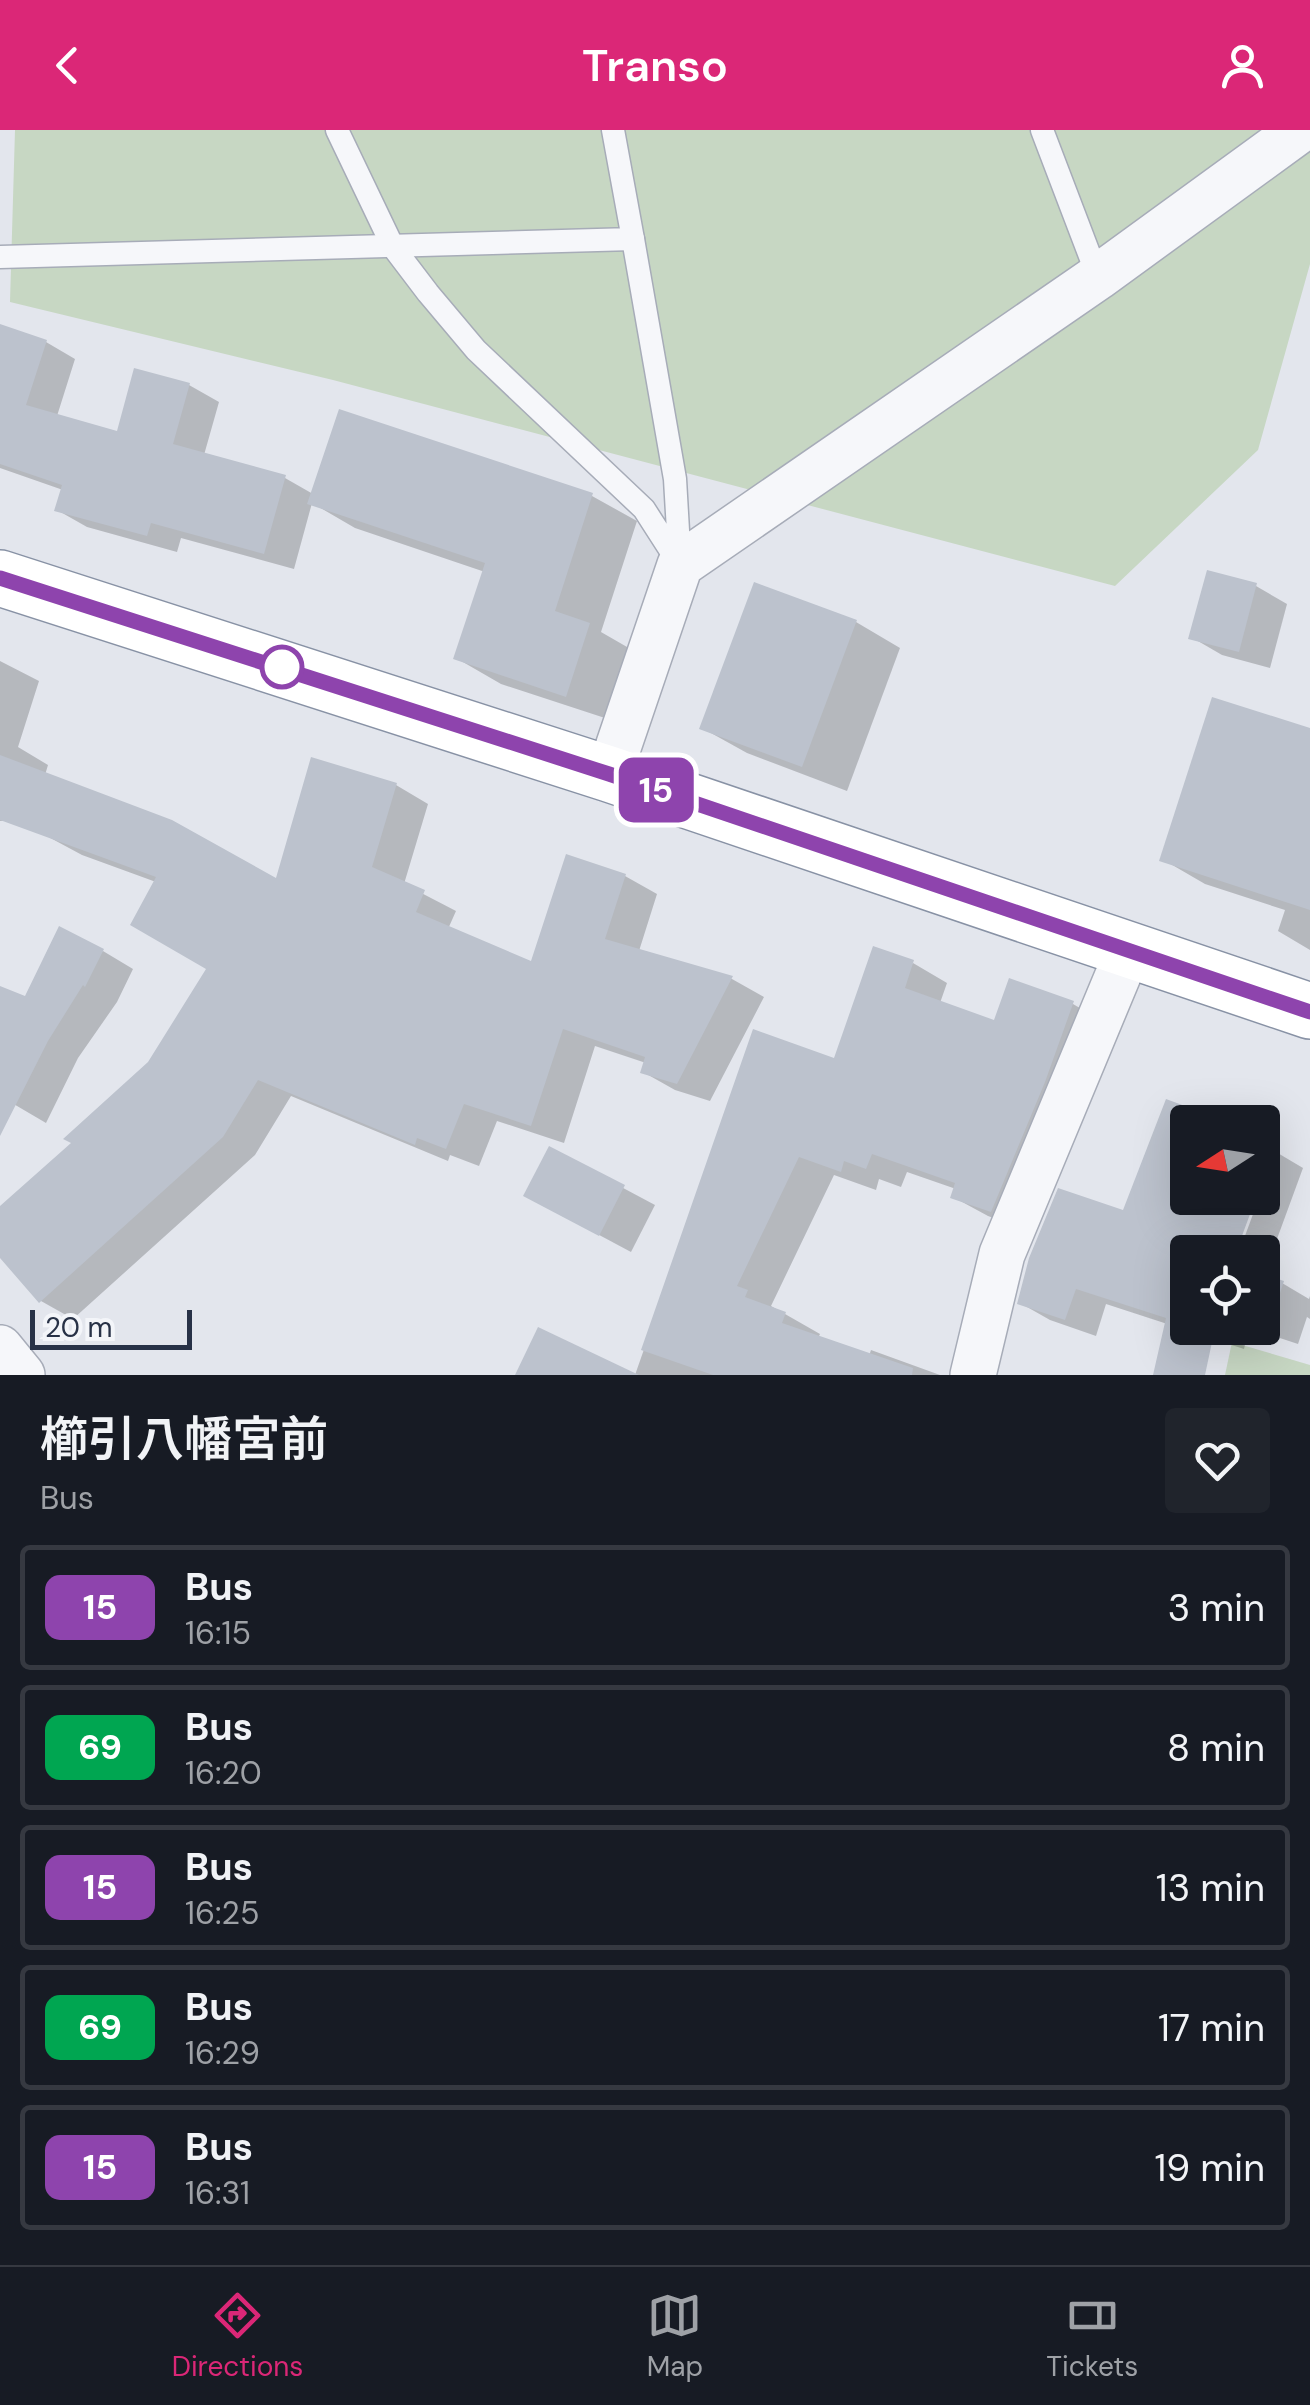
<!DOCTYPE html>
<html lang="en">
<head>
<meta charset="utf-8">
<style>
	body { margin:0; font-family:"DM Sans","Noto Sans JP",sans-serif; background:#20242c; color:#f1f3f6; height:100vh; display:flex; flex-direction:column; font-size:38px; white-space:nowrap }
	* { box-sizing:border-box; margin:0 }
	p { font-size:32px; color:#9ea1a6 }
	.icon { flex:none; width:55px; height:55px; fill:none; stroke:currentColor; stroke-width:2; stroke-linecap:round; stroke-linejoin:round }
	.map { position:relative; height:1245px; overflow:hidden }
	.drawer { display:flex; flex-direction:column; background:#171b24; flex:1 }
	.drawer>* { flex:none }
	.badge { padding:0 20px; border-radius:15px; font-size:35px; line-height:65px }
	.needle { width:65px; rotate:258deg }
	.controls { position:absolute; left:1170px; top:975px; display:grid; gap:20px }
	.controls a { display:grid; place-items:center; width:110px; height:110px; border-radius:10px; background:#171b24; box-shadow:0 10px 40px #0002; font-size:50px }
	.scale { position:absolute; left:30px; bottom:25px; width:162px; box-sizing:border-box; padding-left:10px; border:5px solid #283247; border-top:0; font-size:28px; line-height:35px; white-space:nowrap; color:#283247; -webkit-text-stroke:8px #f3f5f9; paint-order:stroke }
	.map>.badge { position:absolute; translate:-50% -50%; box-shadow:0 0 0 5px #fff }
	.round { display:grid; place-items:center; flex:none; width:105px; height:105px; border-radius:10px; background:#20242c }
	.summary { display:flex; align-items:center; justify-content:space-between; height:170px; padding:0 40px }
	h1 { font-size:48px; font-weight:600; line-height:75px }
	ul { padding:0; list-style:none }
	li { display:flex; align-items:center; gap:30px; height:125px; margin:0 20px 15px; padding:0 20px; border:5px solid #363941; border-radius:10px }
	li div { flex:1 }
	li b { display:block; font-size:38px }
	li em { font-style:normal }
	li .badge { min-width:110px; font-weight:700; text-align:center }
	header { display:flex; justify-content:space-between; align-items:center; height:130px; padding:0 40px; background:#db2777; color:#fff; font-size:45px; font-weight:600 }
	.tab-bar { display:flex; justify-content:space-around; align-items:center; height:140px; border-top:2px solid #363941; background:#171b24; font-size:28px; color:#9ea1a6 }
	.tab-bar a { display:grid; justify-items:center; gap:5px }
	.tab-bar .on { color:#db2777 }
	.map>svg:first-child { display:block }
	.green { fill:#c7d7c3 }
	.shadow { fill:#0003 }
	.building { fill:#bcc2cd }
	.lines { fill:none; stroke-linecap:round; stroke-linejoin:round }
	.lane-casing { stroke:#a7acb8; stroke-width:25 }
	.street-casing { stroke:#a7acb8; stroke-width:48 }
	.highway-casing { stroke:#8892a5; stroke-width:58 }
	.lane { stroke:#f6f7fa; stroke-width:22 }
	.street { stroke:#f6f7fa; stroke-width:45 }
	.highway { stroke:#fff; stroke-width:55 }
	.line-casing { stroke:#fff; stroke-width:22 }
	.line { stroke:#8e44ad; stroke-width:15 }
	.stop-dot { fill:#fff; stroke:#8e44ad; stroke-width:5 }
</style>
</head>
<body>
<header><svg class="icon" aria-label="back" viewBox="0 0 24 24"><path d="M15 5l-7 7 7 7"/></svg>Transo<svg class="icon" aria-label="person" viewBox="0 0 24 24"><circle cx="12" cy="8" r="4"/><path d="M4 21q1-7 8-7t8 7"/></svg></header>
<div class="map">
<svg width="1310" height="1245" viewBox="0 0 1310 1245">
	<rect width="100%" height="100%" fill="#e3e6ed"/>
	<g class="green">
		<path d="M15,0H1310V134L1258,320L1115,456L333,250L10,172Z"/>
		<path d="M1232,1212L1310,1235V1245H1225Z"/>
	</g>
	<g class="shadow">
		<path d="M0,197L46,212L75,229L57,286L118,305L189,255L219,272L204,325L285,348L313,364L340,282L592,366L637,391L601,502L634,521L611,590L501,554L456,528L485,442L355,398L312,373L294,439L181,408L177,422L87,397L57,380L63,360L0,338Z"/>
		<path d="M1256,456L1287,474L1270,538L1222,525L1191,507Z"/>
		<path d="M856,492L900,518L847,661L747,623L702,598Z"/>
		<path d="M0,531L39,551L18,617L48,635L45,645L277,752L396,655L428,674L404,754L456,781L448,799L532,834L625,746L657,764L639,821L732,849L764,867L710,971L675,960L643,942L646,933L595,916L564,1013L497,991L479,1036L450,1025L448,1031L291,966L255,1025L73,1189L41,1171L0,1098V1079L75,1013L150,934L209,838L156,752L82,725L17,690L0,691Z"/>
		<path d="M1310,606V820L1278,801L1285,780L1205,754L1162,729Z"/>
		<path d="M103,821L133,839L117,872L78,928L46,993L0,966V858L26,870Z"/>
		<path d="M913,833L947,853L940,873L996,893L1073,874L1107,894L1026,1100L988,1086L953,1067L956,1059L907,1042L901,1057L879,1049L876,1060L834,1045L771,1176L820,1204L818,1208L869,1226L871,1220L940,1245H635L755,903L835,931Z"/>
		<path d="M1167,972L1218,992H1188V1068H1254L1233,1122H1188V1198H1262V1122H1239L1259,1068H1262V1058L1276,1022L1303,1038L1263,1147L1282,1153L1309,1169L1310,1166V1189L1307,1187L1298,1214L1249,1198L1244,1219L1106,1174L1096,1206L1050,1190L1020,1173L1124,1083Z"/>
		<path d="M550,1019L655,1075L631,1122L558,1083Z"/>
	</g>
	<g class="building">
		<path d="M0,194L47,210L26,275L117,301L134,238L190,253L173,314L286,345L264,424L151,393L147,406L54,381L62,355L0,334Z"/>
		<path d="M339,279L593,363L555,481L590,493L566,567L453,529L485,433L307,374Z"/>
		<path d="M1207,440L1257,453L1239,522L1188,509Z"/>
		<path d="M754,452L857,490L802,637L699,599Z"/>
		<path d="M1212,567L1310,598V780L1159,731Z"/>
		<path d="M0,625L172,690L276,748L311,627L397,653L372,737L425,760L416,782L531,831L566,724L626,744L605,809L733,846L677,954L640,943L645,927L563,899L531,996L464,974L446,1019L417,1008L415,1015L258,950L223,1007L39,1173L0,1128V1076L71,1013L63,1009L148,932L206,839L130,795L156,747L0,690Z"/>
		<path d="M59,796L104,819L85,857L83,855L48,911L0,1006V856L25,866Z"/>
		<path d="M873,816L914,830L905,858L994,890L1009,848L1074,871L1045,952L991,1082L950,1068L955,1053L872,1024L866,1039L844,1031L841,1042L799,1027L737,1156L748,1160L745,1167L786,1182L782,1193L913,1238L912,1245H713L641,1220L753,899L834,928Z"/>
		<path d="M1166,969L1212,986L1210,992H1188V1068H1256L1236,1122H1188V1198H1215L1205,1245H1153L1166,1188L1076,1159L1065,1190L1017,1174L1029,1128L1058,1058L1123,1080Z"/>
		<path d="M1262,1014L1275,1018L1262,1051Z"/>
		<path d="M549,1016L625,1055L599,1106L523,1066Z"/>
		<path d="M1262,1144L1284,1151L1268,1199L1262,1197Z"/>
		<path d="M538,1197L639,1245H515Z"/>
	</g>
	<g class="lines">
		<defs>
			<g id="lane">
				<path d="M337,0L393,117L428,163L476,220L644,379L680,435L675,349L633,109"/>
				<path d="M1042,0L1098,147"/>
				<path d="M0,127L633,109L613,0"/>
			</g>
			<g id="street">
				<path d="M609,644L680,435L1098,147L1300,0"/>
				<path d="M0,1218L22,1245"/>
				<path d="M973,1245L1002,1124L1129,819"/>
			</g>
			<path id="highway" d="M0,448L609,644L1310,881"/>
		</defs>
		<use href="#lane" class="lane-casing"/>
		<use href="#street" class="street-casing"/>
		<use href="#highway" class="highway-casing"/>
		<use href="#lane" class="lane"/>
		<use href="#street" class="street"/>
		<use href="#highway" class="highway"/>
	</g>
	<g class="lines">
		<defs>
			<path id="line" d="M0,448L609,644L1310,882"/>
		</defs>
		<use href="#line" class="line-casing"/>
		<use href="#line" class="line"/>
	</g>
	<circle class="stop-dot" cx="282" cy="537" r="20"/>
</svg>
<div class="controls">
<a><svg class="needle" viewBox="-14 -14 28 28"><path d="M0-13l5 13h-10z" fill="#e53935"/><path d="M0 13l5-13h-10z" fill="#9ea1a6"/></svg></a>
<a><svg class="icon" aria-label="locate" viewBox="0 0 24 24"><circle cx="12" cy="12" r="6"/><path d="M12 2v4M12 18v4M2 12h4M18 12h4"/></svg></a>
</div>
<div class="scale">20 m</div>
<b class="badge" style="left:656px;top:660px;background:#8e44ad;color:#fff">15</b>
</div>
<section class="drawer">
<div class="summary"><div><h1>櫛引八幡宮前</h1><p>Bus</p></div><a class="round"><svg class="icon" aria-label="heart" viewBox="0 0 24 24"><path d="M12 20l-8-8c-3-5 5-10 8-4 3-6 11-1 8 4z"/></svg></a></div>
<ul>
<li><span class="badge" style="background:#8e44ad;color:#fff">15</span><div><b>Bus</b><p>16:15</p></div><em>3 min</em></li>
<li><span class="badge" style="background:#00a651;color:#fff">69</span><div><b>Bus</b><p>16:20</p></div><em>8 min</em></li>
<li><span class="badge" style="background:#8e44ad;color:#fff">15</span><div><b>Bus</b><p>16:25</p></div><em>13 min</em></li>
<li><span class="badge" style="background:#00a651;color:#fff">69</span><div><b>Bus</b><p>16:29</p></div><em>17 min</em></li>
<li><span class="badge" style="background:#8e44ad;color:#fff">15</span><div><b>Bus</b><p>16:31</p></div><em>19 min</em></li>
</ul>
</section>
<nav class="tab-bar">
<a class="on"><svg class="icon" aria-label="directions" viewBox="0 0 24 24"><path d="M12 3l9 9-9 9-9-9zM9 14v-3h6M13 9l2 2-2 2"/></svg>Directions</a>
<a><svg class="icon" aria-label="map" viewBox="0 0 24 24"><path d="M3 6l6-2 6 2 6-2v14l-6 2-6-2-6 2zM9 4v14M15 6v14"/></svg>Map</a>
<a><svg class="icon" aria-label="tickets" viewBox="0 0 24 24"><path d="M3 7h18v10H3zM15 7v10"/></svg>Tickets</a>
</nav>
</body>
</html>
